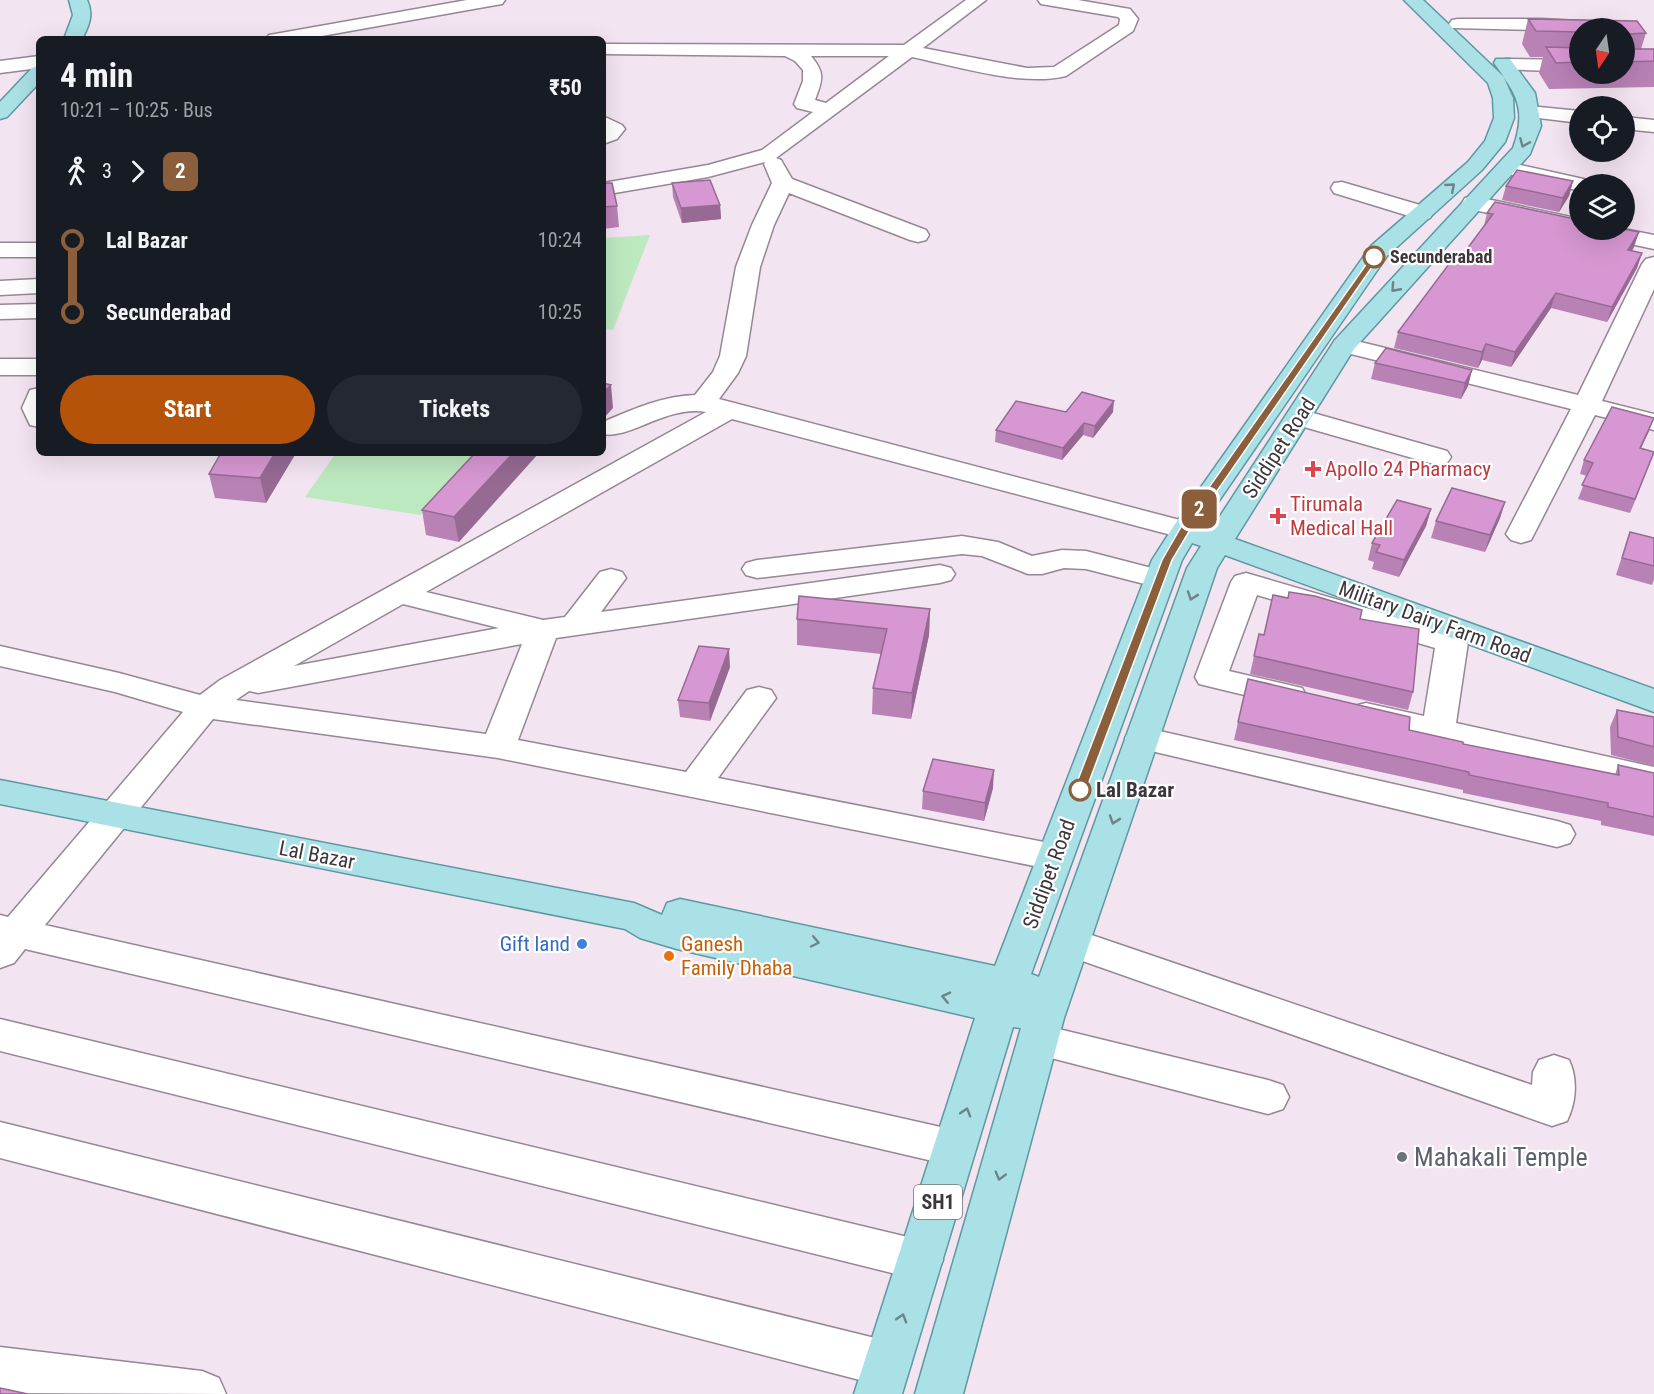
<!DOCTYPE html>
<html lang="en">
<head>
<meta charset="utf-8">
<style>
	body { margin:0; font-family:"Roboto Condensed",sans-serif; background:#242831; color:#f1f3f6; height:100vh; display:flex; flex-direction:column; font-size:22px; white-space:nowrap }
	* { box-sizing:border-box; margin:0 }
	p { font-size:20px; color:#9ea1a6 }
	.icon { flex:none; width:33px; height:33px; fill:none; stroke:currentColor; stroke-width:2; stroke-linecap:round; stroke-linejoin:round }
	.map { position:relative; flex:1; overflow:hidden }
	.panel { position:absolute; left:36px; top:36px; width:570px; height:420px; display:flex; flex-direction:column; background:#171b24; border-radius:9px; box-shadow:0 6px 24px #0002 }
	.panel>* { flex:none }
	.badge { padding:0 12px; border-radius:9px; font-size:21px; line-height:39px }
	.needle { width:39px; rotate:193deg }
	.fabs { position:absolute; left:1569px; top:18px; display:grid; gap:12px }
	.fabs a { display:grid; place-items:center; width:66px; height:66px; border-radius:50%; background:#171b24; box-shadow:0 6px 24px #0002; font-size:30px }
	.map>.badge { position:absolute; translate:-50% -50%; box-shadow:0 0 0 3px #fff }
	.legs { display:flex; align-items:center; gap:9px; height:66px; padding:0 24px; font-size:20px }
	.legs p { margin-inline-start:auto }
	.summary { display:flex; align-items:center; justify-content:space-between; height:102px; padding:0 24px }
	h1 { font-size:33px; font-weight:700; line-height:45px }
	.button { display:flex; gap:12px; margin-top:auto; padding:12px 24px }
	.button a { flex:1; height:69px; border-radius:36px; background:#b45309; color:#fff; font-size:24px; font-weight:700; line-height:69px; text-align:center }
	.button a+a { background:#242831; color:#f1f3f6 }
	ul { padding:0 24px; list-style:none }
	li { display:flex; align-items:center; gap:21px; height:72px; font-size:22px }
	li i { display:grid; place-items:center; width:9px; height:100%; margin:0 8px; background:currentColor }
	li i::after { content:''; width:15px; height:15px; margin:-8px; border:4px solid; border-radius:50%; background:#171b24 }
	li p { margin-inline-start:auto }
	li:first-child i { background:linear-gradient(#0000 50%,currentColor 0) }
	li:last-child i { background:linear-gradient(currentColor 50%,#0000 0) }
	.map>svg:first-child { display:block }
	.green { fill:#bde9c0 }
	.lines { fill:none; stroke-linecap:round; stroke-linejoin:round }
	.minor-casing { stroke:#958793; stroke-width:3 }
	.major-casing { stroke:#5e98a0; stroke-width:3 }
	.minor { fill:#fff; fill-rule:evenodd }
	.major { fill:#a9e1e6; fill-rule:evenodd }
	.wall { fill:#b982b5; fill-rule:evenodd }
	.shaded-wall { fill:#966a93 }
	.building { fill:#d797d2; stroke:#966a93; stroke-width:1.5 }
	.oneway { stroke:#6e8488 }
	.line-1 { fill:#8b5e3c; stroke:#fff; stroke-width:1.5 }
	.stop-1-dot { fill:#fff; stroke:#8b5e3c; stroke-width:3 }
	.health-dot { fill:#e0444e; stroke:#fff; stroke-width:2 }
	.shop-dot { fill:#3f7fe0; stroke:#fff; stroke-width:2 }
	.food-dot { fill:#e8710a; stroke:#fff; stroke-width:2 }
	.worship-dot { fill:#6b7280; stroke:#fff; stroke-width:2 }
	.labels { text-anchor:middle; stroke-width:4.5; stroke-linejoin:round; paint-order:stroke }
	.far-stop-label { font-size:18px; font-weight:bold; fill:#3d373c; stroke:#fff; text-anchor:start }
	.shield { fill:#fff; stroke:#777376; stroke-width:1.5 }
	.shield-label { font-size:20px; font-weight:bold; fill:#3d373c }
	.street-label { font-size:21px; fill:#3d373c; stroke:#fff }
	.health-label { font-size:21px; fill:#be3a42; stroke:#fff; text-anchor:start }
	.stop-label { font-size:21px; font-weight:bold; fill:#3d373c; stroke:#fff; text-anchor:start }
	.shop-label { font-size:21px; fill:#366cbe; stroke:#fff; text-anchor:end }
	.food-label { font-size:21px; fill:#c56008; stroke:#fff; text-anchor:start }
	.near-worship-label { font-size:26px; fill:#5b616d; stroke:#fff; text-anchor:start }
</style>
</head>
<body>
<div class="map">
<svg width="1654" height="1394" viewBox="0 0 1654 1394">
	<rect width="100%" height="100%" fill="#f3e4f1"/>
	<g class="green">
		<path d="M650,235L613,330L603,329V238Z"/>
		<path d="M336,453H484L420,515L305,497Z"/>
	</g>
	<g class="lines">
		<defs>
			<g id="minor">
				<path d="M467,0H505L502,4L496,5L305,39H266L269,35L275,34Z"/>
				<path d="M966,0H986L923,48L1027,68L1054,67L1119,25L1120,19L1118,17L1047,5L1041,4L1038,0H1078L1124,8L1130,9L1138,19L1133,31L1066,76C1022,87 956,66 912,57L776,158L781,160L792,179L926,230L929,235L926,240L918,242L910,240L789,193L774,225L760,267L746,356L738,373L719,399L1195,524L1200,530L1195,536L1185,539L1175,536L732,419L426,592L543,620L565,617L600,572L611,569L622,572L626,578L601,612L940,565L951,568L955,574L951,580L940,583L556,638L518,740L686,772L747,690L759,687L771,690L776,698L718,778L1054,844L1067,848L1072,857L1067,866L1054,870L498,758L213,719L45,925L954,1130L969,1135L976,1148L969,1161L954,1166L25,949L14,963L0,968V915L8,917L183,712L115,692L0,666V646L119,673L200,695L220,680L706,412C667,405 629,440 603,434V422C633,409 663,396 695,395L713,372L720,356L736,267L752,225L772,183L764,164L765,162L708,177L603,195V183L708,165L762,150L813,112L797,108L794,104L803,81V70L795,61L785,56L603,54V44L904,45ZM811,56H889L826,103L815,100C822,80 826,74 811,56ZM403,604L499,628L294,666ZM522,644L486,734L236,700L249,691L258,693Z"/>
				<path d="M1458,19H1541L1616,23L1622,24L1625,28H1580V31L1452,28L1449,24L1452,20Z"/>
				<path d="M39,56V68L0,73V61Z"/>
				<path d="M1506,59L1580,60V72L1499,69L1497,65L1499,61Z"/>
				<path d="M1529,106L1580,111V123L1522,116L1519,112L1522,108Z"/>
				<path d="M603,116L622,125L625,129L617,139L603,144Z"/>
				<path d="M1624,117L1654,120V132L1624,129Z"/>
				<path d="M1507,162L1588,180L1590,184H1580V191L1500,172L1497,168L1500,164Z"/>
				<path d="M1342,182L1430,208L1433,213L1430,218L1422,220L1334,193L1331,188L1334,183Z"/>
				<path d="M1473,196L1580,219V230L1624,229L1654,235V249L1588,235L1586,231L1580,233L1465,208L1462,203L1465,198Z"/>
				<rect x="0" y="243" width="39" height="14"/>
				<path d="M1654,257V289L1602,401L1654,414V430L1595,415L1531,540L1521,543L1511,540L1506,534L1571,409L1335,350L1332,345L1335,340L1344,338L1578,395L1642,264L1646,259Z"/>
				<path d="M39,279V293L0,295V281Z"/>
				<path d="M39,304V318L0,319V305Z"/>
				<rect x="0" y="359" width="39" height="16"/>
				<path d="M39,388V427L30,425L22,408L30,390Z"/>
				<path d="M1299,409L1447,451L1451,457L1447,463L1437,465L1290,423L1286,417L1290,411Z"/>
				<path d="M962,536L998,542L1032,556L1062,550L1086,551L1171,573L1175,579L1171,585L1160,588L1086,569L1064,568L1042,574H1028L982,556L962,554L757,578L746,575L742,569L746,563L757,560Z"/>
				<path d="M1246,573L1438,629L1443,622L1454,619L1465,622L1470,629L1456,723L1654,767V791L1354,722L1349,714L1354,706L1366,703L1424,716L1435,648L1257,595L1229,671L1302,688L1306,695L1302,702L1290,706L1199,684L1195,677L1231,582L1235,576Z"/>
				<path d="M1142,727L1557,821L1570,825L1575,834L1570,843L1557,847L1130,746L1125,738L1130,730Z"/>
				<path d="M1071,928L1532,1085L1533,1072L1539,1060L1554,1055L1569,1060C1578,1079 1576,1103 1567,1121L1552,1126L1057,952L1052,942L1057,932Z"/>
				<path d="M0,1019L920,1240L936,1246L943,1260L936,1274L920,1280L0,1051Z"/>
				<path d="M1038,1024L1268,1080L1283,1085L1289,1097L1283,1109L1268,1114L1024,1051L1018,1040L1024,1029Z"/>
				<path d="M0,1122L887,1341L904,1348L911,1364L904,1380L887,1387L0,1158Z"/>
				<path d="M0,1347L202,1371L219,1378L226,1394L0,1393Z"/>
			</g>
			<g id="major">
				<path d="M69,0H87C94,14 89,26 82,39H64L73,15Z"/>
				<path d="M1404,0H1423L1504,77L1494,63L1496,59H1510L1535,93L1541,126L1530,154L1354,349L1235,539L1654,689V712L1225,555L1217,568L1064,1018L963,1394H915L1021,1028L1013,1027L902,1394H854L975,1018L677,949L640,938L625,929L0,804V780L634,903L662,915L667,903L680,899L995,966L1152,560L1175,524L1371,246L1468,162L1485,141L1494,118L1493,98L1488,83ZM1504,78C1522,102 1523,120 1513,148L1335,340L1211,530L1201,527L1387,256L1482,170L1505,142L1514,118L1513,98ZM1192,543L1201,546L1187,568L1039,977L1031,974L1182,560Z"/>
				<path d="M39,66V83L7,117L0,119V102L32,68Z"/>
			</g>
		</defs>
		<use href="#minor" class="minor-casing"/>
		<use href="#major" class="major-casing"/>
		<use href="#minor" class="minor"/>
		<use href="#major" class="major"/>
	</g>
	<g class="wall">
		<path d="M1528,19L1637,21L1646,33L1641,49H1654V87L1549,89L1539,73L1543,57H1530L1522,44ZM1580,28H1624V74H1580Z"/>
		<path d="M1573,181L1569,196L1559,212L1502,200L1506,186Z"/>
		<path d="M603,183L617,206L619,227L603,229Z"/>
		<path d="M672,183L720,205L721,219L682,223L673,197Z"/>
		<path d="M1487,213L1634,247L1632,251L1642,253L1637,268L1607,322L1551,308L1511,367L1482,360L1478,368L1394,348L1398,332L1458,261L1484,226Z"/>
		<path d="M1375,363L1472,370L1468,386L1461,399L1371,379Z"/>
		<path d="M1113,412L1093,438L1083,435L1062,460L995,442L996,430Z"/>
		<path d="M1649,431L1641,448L1654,452L1630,513L1578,499L1587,476L1580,474L1584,460Z"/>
		<path d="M221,453H296L266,503L215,498L209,474Z"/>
		<path d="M475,453L459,542L426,535L422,510Z"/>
		<path d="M1505,502L1500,518L1485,552L1431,538L1436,521Z"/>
		<path d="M1431,509L1426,526L1399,577L1372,569L1374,562L1368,560L1372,543Z"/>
		<path d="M1630,532L1654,538V580L1652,585L1616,575Z"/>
		<path d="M930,609L929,635L911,719L872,714L873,688L881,654L797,645V619Z"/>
		<path d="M1360,619L1413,692L1408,710L1250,674L1254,656L1264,635Z"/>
		<path d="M730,667L710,721L680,717L678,700Z"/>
		<path d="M1617,710L1654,717V766L1611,755L1610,727Z"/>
		<path d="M1238,722L1409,730L1463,744L1615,775L1618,765L1654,773V836L1601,825V821L1463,793V790L1234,740Z"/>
		<path d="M993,788L984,821L922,809L923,791Z"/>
	</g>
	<g class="shaded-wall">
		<path d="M1573,181L1569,196L1559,212L1563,198Z"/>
		<path d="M720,205L721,219L682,223L681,208Z"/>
		<path d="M1639,232L1634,247L1624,265L1628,250Z"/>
		<path d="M1642,253L1637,268L1607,322L1612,307Z"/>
		<path d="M1556,293L1551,308L1511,367L1515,352Z"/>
		<path d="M1486,344L1482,360L1478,368L1482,352Z"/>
		<path d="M1472,370L1468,386L1461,399L1465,383Z"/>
		<path d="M611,385L613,408L603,419V393Z"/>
		<path d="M1114,401L1113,412L1093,438L1095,426Z"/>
		<path d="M1654,418L1649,431L1635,461L1640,448Z"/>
		<path d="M1084,423L1083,435L1062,460L1063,448Z"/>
		<path d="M1654,452L1649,465L1630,513L1635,499Z"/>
		<path d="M275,453H296L266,503L260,478Z"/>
		<path d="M513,453H539L459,542L454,517Z"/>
		<path d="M1505,502L1500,518L1485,552L1490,535Z"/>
		<path d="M1431,509L1426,526L1399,577L1404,560Z"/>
		<path d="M930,609L929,635L911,719L912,693Z"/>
		<path d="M729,649L730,667L710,721L709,703Z"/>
		<path d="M994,770L993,788L984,821L985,803Z"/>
	</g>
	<g class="building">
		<path d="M1528,19L1637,21L1646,33L1630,34V49H1654V61L1624,62V28H1580V32L1536,31Z"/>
		<path d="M1546,47L1580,48V62L1556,63Z"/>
		<path d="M1517,170L1573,181L1563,198L1506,186Z"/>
		<path d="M710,180L720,205L681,208L672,183Z"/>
		<path d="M603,183H612L617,206L603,207Z"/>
		<path d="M1495,202L1580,220V230L1624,229L1639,232L1628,250L1642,253L1612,307L1556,293L1515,352L1486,344L1482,352L1398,332L1452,260L1458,261L1493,214L1487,213Z"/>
		<path d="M1386,348L1472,370L1465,383L1375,363Z"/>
		<path d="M603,383L611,385L603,393Z"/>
		<path d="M1082,392L1114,401L1095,426L1084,423L1063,448L996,430L1016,401L1066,412Z"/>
		<path d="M1612,407L1654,418L1640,448L1654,452L1635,499L1582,485L1593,463L1584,460Z"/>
		<path d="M221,453H275L260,478L209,474Z"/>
		<path d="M475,453H513L454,517L422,510Z"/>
		<path d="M1452,488L1505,502L1490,535L1436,521Z"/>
		<path d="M1397,500L1431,509L1404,560L1376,552L1380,545L1372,543Z"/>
		<path d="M1630,532L1654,538V566L1622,558Z"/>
		<path d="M1289,592L1315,596L1362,610L1360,619L1419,629L1413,692L1254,656L1259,634L1264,635L1273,595L1288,598Z"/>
		<path d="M799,596L930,609L912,693L873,688L887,629L797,619Z"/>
		<path d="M699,646L729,649L709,703L678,700Z"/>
		<path d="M1248,679L1410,717L1409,730L1463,742V744L1619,775L1618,765L1654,773V817L1608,807V803L1469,775V772L1238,722Z"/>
		<path d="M1617,710L1654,717V747L1618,737Z"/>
		<path d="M933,759L994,770L985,803L923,791Z"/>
		<path d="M0,1388L28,1394H0Z"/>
	</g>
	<defs><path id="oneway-chevron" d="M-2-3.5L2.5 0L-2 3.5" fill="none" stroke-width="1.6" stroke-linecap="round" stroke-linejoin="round" transform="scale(1.5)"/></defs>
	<g class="oneway">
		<use href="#oneway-chevron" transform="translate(1524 143) rotate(113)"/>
		<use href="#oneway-chevron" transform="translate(1451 187) rotate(-41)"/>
		<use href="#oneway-chevron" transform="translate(1395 288) rotate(132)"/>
		<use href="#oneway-chevron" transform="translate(1192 596) rotate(109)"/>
		<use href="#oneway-chevron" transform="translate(1114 820) rotate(109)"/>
		<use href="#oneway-chevron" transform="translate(815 942) rotate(12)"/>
		<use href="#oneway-chevron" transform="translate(946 997) rotate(-167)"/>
		<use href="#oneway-chevron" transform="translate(966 1112) rotate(-73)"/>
		<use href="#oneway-chevron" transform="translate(1000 1176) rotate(106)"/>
		<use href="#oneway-chevron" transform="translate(902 1318) rotate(-73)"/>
	</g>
	<path class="line-1" d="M1374,255L1379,257L1190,530L1172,560L1086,790L1080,794L1076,793L1074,790L1162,560L1181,527L1372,256Z"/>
	<g class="stop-1-dot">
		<circle cx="1374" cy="257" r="10"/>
		<circle cx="1080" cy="790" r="10"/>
	</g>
	<g class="health-dot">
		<path d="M1310 460h6v6h6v6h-6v6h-6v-6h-6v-6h6z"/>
		<path d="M1275 507h6v6h6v6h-6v6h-6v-6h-6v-6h6z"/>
	</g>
	<circle class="shop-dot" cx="582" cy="944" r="6"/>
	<circle class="food-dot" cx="669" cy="956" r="6"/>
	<circle class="worship-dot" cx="1402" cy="1157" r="6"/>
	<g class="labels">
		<g class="far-stop-label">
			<text x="1390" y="263">Secunderabad</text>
		</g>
		<rect class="shield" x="914" y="1185" width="48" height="34" rx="4.5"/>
		<g class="shield-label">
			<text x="938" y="1209">SH1</text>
		</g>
		<g class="street-label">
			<text transform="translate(1279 448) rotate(-57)" y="7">Siddipet Road</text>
			<text transform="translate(1435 622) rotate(20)" y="7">Military Dairy Farm Road</text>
			<text transform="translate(317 855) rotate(11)" y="7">Lal Bazar</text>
			<text transform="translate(1049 874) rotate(-70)" y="7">Siddipet Road</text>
		</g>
		<g class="health-label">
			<text x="1325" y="476">Apollo 24 Pharmacy</text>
			<text x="1290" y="511">Tirumala<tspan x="1290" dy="24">Medical Hall</tspan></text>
		</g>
		<g class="stop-label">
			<text x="1096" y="797">Lal Bazar</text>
		</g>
		<g class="shop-label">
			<text x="570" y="951">Gift land</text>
		</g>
		<g class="food-label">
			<text x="681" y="951">Ganesh<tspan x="681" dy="24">Family Dhaba</tspan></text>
		</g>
		<g class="near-worship-label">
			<text x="1414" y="1166">Mahakali Temple</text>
		</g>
	</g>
</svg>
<div class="fabs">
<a><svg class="needle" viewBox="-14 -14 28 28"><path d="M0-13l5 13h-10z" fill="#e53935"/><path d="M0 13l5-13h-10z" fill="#9ea1a6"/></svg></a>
<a><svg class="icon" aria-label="locate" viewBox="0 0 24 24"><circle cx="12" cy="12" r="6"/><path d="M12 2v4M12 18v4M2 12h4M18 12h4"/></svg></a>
<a><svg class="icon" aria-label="layers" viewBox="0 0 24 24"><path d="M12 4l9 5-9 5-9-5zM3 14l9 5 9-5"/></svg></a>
</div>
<b class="badge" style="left:1199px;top:509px;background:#8b5e3c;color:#fff">2</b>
<section class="panel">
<div class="summary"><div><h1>4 min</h1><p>10:21 – 10:25 · Bus</p></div><b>₹50</b></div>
<div class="legs"><svg class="icon" aria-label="walk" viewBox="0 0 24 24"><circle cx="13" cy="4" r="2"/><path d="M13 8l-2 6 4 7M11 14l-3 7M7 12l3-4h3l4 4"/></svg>3<svg class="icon" aria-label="forward" viewBox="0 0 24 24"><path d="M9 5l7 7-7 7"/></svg><b class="badge" style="background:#8b5e3c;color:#fff">2</b></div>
<ul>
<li><i style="color:#8b5e3c"></i><b>Lal Bazar</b><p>10:24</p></li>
<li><i style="color:#8b5e3c"></i><b>Secunderabad</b><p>10:25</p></li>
</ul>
<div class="button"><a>Start</a><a>Tickets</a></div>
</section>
</div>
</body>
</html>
